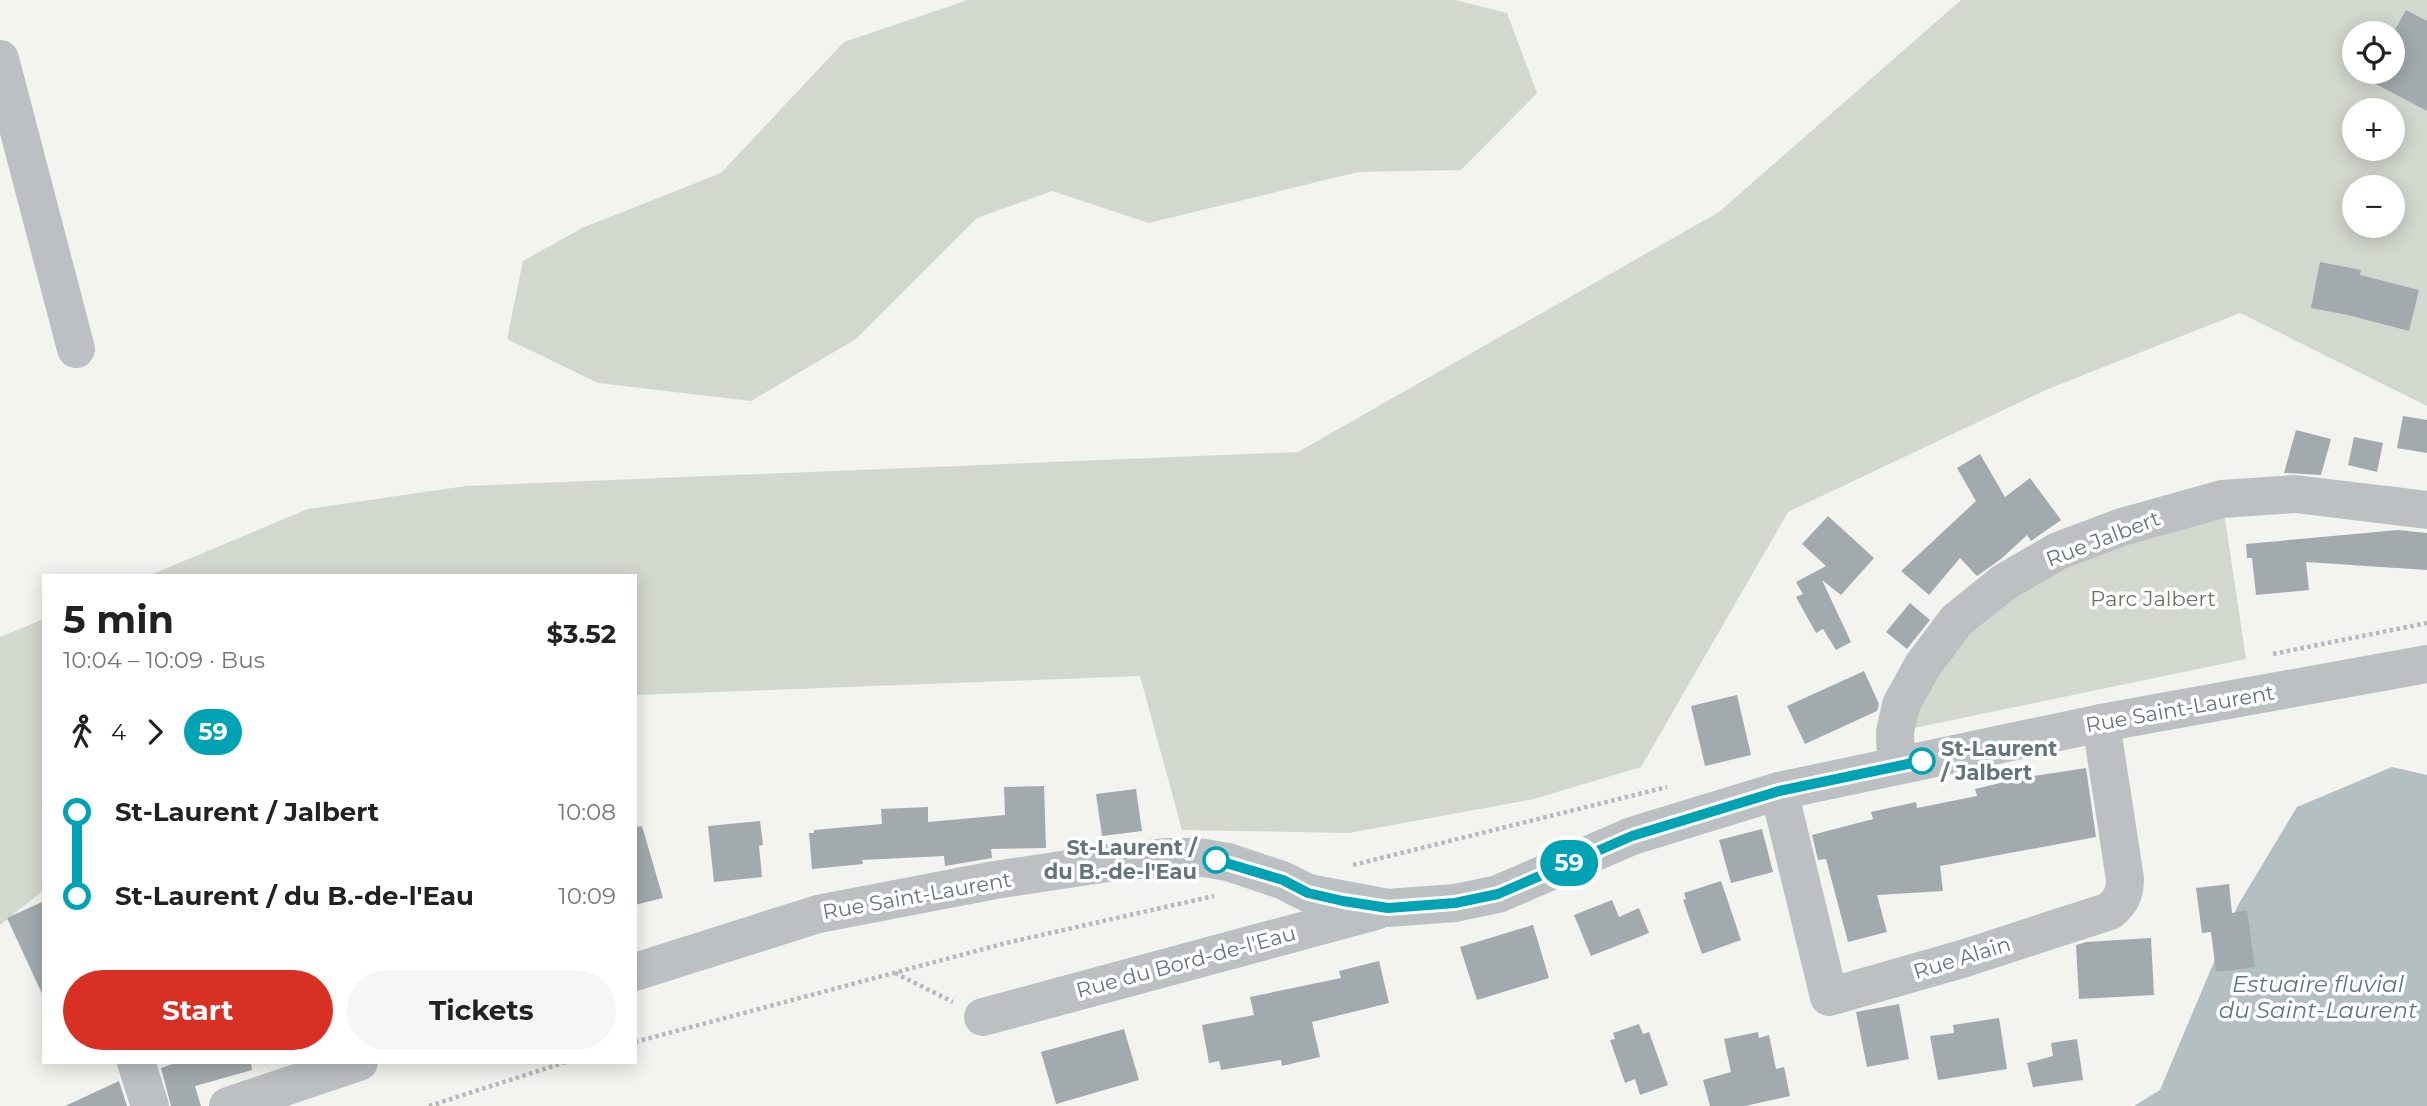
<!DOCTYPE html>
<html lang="en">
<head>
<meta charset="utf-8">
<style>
	body { margin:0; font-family:Montserrat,sans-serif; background:#f6f6f6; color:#222; height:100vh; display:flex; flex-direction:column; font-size:26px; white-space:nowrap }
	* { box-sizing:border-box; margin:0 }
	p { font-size:23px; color:#767676 }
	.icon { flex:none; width:38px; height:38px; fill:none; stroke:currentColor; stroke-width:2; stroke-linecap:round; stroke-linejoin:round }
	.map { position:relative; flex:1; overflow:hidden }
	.details { position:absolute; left:42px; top:574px; width:595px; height:490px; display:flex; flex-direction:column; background:#fff; border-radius:0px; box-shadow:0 4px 18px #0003 }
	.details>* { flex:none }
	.badge { padding:0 14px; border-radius:23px; font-size:24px; line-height:46px }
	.controls { position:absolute; left:2342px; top:21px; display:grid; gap:14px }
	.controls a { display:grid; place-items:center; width:63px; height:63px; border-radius:50%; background:#fff; box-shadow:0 4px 18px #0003; font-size:35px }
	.map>.badge { position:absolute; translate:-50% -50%; box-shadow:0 0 0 4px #fff }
	.legs { display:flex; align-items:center; gap:10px; height:77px; padding:0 21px; font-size:23px }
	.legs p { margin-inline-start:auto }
	.summary { display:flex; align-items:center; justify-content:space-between; height:119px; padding:0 21px }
	h1 { font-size:38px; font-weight:700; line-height:52px }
	.primary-button { display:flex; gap:14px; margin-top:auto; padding:14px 21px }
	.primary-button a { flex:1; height:80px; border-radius:42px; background:#d93025; color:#fff; font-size:28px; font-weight:700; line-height:80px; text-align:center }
	.primary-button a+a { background:#f6f6f6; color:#222 }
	ul { padding:0 21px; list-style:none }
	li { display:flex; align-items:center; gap:24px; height:84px; font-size:26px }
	li i { display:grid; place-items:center; width:10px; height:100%; margin:0 9px; background:currentColor }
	li i::after { content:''; width:18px; height:18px; margin:-9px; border:5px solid; border-radius:50%; background:#fff }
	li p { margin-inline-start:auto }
	li:first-child i { background:linear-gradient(#0000 50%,currentColor 0) }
	li:last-child i { background:linear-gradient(currentColor 50%,#0000 0) }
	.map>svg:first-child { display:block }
	.green { fill:#d3d8cf; fill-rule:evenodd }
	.water { fill:#b3bfc1 }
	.building { fill:#a3aaae }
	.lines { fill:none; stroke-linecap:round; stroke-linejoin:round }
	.path { stroke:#b6b9ba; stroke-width:4.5; stroke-dasharray:3.5 3.5; stroke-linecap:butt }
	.minor { stroke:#bcc0c3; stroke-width:38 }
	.line-1-casing { stroke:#fff; stroke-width:16 }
	.line-1 { stroke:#00a3b4; stroke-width:10 }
	.stop-1-dot { fill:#fff; stroke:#00a3b4; stroke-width:3.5 }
	.labels { text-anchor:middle; stroke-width:7; stroke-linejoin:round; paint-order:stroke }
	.street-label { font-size:21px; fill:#65757d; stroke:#fff }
	.park-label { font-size:21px; fill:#697564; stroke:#fff }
	.stop-label { font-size:21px; font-weight:bold; fill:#65757d; stroke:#fff; text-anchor:start }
	.water-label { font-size:23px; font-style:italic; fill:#61777b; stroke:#fff }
</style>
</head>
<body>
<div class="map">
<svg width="2427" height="1106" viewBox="0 0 2427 1106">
	<rect width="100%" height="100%" fill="#f3f3f0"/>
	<g class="green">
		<path d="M968,0H1455L1507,13L1537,93L1461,170L1358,172L1149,223L1052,191L977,218L856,339L751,401L598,383L507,339L523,261L582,228L721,173L844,42Z"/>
		<path d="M1961,0H2427V406L2240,313L2048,389L1788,512L1641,767L1534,799L1349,833L1182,830L1140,676L635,695V576H148L308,509L466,486L1298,452L1719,212ZM2354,33H2392V72H2354ZM2354,110H2392V149H2354ZM2354,187H2392V226H2354Z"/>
		<path d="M2222,499L2246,659L1895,732L2003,583Z"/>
		<path d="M44,619V890L0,925V637Z"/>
	</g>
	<path class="water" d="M2392,767L2427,775V1106H2134L2160,1090L2238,905L2297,807Z"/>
	<g class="building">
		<path d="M2406,10L2427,21V111L2353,72H2392V35Z"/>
		<path d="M2320,262L2361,270L2360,275L2419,290L2409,331L2348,315L2311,308Z"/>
		<path d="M2403,416L2427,420V453L2397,448Z"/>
		<path d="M2296,430L2331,439L2321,475L2284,473Z"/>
		<path d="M2354,437L2383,443L2377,472L2348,465Z"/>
		<path d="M1980,454L2005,497L2030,478L2061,520L2031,541L2027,535L2001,559L1977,576L1960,558L1929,595L1901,571L1976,501L1957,468Z"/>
		<path d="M1828,516L1874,558L1841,595L1822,580L1851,642L1836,650L1823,629L1816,633L1796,597L1803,594L1796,582L1826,566L1802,544Z"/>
		<path d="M2398,530L2427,533V570L2306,562L2309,590L2256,595L2252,558H2247L2246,544Z"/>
		<path d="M1910,603L1930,620L1907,649L1886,632Z"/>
		<path d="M1864,671L1879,704L1877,711L1805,744L1787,706Z"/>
		<path d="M1737,695L1751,755L1705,766L1691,706Z"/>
		<path d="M2086,768L2096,837L1940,866L1943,891L1877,895L1887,932L1848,942L1826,859L1818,860L1812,835L1873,819L1871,812L1916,802L1917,808L1977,796L1975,789L2021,778Z"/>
		<path d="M1044,786L1046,848L991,849L992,858L945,866L944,856L862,860L863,864L812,869L809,833H814V830L882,824L881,809L928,807V822L1005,815L1004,787Z"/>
		<path d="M1136,789L1142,831L1102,836L1096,794Z"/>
		<path d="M760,821L763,845L759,846L762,877L714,882L708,826Z"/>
		<path d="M642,826L663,898L635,905V827Z"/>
		<path d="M1762,829L1773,872L1731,883L1719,840Z"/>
		<path d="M1721,881L1741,940L1702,954L1683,900L1686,899L1684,893Z"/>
		<path d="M2229,884L2232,913L2247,910L2255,967L2216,972L2211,932L2202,933L2196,888Z"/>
		<path d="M1612,900L1619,917L1639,908L1649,933L1591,956L1574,915Z"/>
		<path d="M44,901V998L7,918Z"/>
		<path d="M1533,925L1549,978L1477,1000L1460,947Z"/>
		<path d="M2151,938L2154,995L2079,999L2076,945L2086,942Z"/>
		<path d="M1379,961L1389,1003L1312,1022L1320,1057L1282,1066L1281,1060L1221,1070L1219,1061L1209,1063L1202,1025L1254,1015L1250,997L1341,978L1339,971Z"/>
		<path d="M1899,1004L1909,1059L1867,1067L1856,1012Z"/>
		<path d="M1999,1018L2007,1069L1938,1080L1930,1036L1954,1033L1953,1025Z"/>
		<path d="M1639,1024L1643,1034L1649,1032L1668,1085L1640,1095L1635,1079L1625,1083L1610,1040L1615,1039L1613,1033Z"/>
		<path d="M1124,1029L1139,1080L1056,1104L1041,1052Z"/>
		<path d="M1758,1032L1759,1038L1769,1035L1776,1069L1784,1067L1790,1096L1745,1106H1710L1703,1080L1731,1072L1724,1039Z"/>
		<path d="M2077,1039L2083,1080L2033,1087L2027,1063L2053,1056L2051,1043Z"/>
		<path d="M178,1062H251L252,1070L195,1086L201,1106H171L161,1068Z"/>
		<path d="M119,1081L127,1106H65Z"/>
	</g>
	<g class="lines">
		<g class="path">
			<path d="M2273,654L2427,623"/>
			<path d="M1353,865L1667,787"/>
			<path d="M895,973L953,1002"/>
			<path d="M635,1042L1006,943L1214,896"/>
			<path d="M429,1106L566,1062"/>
		</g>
		<g class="minor">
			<path d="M0,59L76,349"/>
			<path d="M1896,766L1895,732L1901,705L1923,665L1957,620L2003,583L2058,551L2122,527L2222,499L2295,494L2427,510"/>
			<path d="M1779,791L1829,997L1962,959L2110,911C2121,901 2125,894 2125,879L2101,723"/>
			<path d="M635,972L818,914L995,880L1108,863L1168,857H1198L1228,862L1282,880L1308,893L1388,908L1455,903L1498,894L1632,836L1779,791L2101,723L2427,664"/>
			<path d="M983,1017L1376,911"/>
			<path d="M136,1062L150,1106"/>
			<path d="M228,1106L359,1062"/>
		</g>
	</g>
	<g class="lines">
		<defs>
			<path id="line-1" d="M1216,860L1283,880L1308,893L1343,901L1388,908L1455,903L1498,894L1632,836L1779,791L1922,761"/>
		</defs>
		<use href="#line-1" class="line-1-casing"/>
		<use href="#line-1" class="line-1"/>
	</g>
	<g class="stop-1-dot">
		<circle cx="1922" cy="761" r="12"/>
		<circle cx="1216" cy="860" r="12"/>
	</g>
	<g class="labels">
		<g class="street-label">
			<text transform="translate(2103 539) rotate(-21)" y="7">Rue Jalbert</text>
			<text transform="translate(2180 709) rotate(-10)" y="7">Rue Saint-Laurent</text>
			<text transform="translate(917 896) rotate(-10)" y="7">Rue Saint-Laurent</text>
			<text transform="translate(1962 958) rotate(-17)" y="7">Rue Alain</text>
			<text transform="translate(1186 962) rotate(-15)" y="7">Rue du Bord-de-l'Eau</text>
		</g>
		<g class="park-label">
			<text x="2153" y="606">Parc Jalbert</text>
		</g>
		<g class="stop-label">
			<text x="1941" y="756">St-Laurent<tspan x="1941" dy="24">/ Jalbert</tspan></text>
			<text x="1197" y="855" text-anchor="end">St-Laurent /<tspan x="1197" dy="24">du B.-de-l'Eau</tspan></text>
		</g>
		<g class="water-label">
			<text x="2318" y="992">Estuaire fluvial<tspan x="2318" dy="26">du Saint-Laurent</tspan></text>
		</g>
	</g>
</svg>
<div class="controls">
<a><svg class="icon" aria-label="locate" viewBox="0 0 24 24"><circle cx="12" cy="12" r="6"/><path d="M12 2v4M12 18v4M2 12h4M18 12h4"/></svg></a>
<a>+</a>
<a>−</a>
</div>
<b class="badge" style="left:1569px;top:863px;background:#00a3b4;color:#fff">59</b>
<section class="details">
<div class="summary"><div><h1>5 min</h1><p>10:04 – 10:09 · Bus</p></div><b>$3.52</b></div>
<div class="legs"><svg class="icon" aria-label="walk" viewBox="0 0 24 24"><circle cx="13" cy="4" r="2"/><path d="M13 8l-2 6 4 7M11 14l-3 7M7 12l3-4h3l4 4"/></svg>4<svg class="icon" aria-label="forward" viewBox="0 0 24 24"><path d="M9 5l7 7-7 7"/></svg><b class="badge" style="background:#00a3b4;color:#fff">59</b></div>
<ul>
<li><i style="color:#00a3b4"></i><b>St-Laurent / Jalbert</b><p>10:08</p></li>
<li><i style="color:#00a3b4"></i><b>St-Laurent / du B.-de-l'Eau</b><p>10:09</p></li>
</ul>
<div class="primary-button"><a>Start</a><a>Tickets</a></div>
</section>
</div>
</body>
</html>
